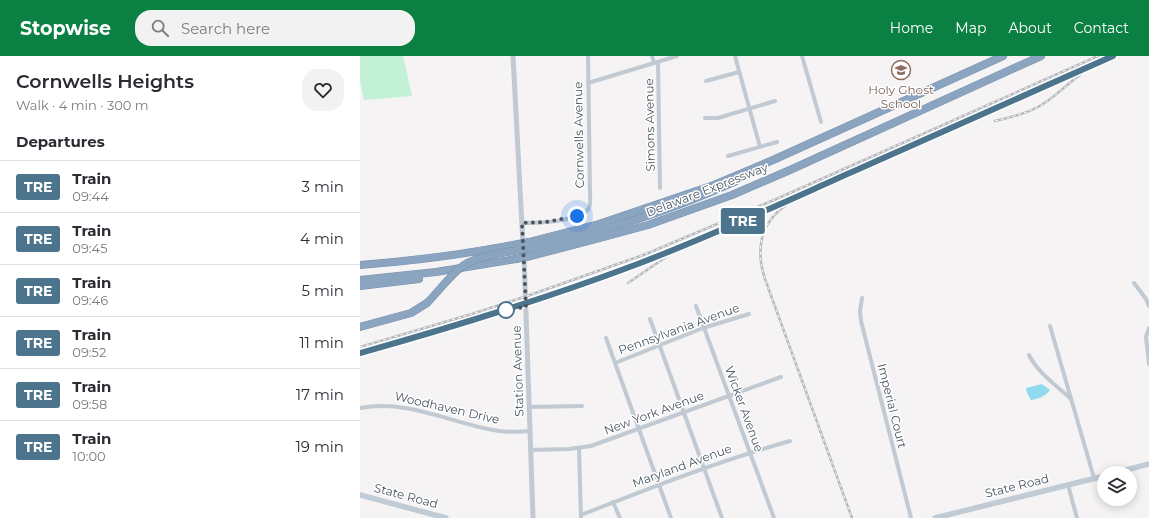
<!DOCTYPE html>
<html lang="en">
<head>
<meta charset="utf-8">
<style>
	body { margin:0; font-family:Montserrat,sans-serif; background:#f2f2f3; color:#2b2b33; height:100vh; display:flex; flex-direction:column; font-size:15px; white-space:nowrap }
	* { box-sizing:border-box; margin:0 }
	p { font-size:13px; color:#7c7c81 }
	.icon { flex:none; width:22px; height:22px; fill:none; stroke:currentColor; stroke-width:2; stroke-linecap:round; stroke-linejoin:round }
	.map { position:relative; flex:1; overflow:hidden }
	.details { display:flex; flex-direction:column; background:#fff; width:360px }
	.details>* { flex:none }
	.badge { padding:0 8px; border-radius:3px; font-size:14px; line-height:26px }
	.fabs { position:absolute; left:737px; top:410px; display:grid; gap:8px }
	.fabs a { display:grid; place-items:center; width:40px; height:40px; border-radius:50%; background:#fff; box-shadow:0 2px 10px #0003; font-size:20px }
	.you { position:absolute; width:20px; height:20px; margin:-10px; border:3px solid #fff; border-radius:50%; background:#1a73e8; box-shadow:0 0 0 6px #1a73e833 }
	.map>.badge { position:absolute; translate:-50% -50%; box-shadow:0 0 0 2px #fff }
	h2 { padding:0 16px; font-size:15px; line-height:36px }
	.round { display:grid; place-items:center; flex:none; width:42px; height:42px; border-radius:16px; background:#f2f2f3 }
	.overview { display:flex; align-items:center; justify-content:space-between; height:68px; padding:0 16px }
	h1 { font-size:19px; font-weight:600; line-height:30px }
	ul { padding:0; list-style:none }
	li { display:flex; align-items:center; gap:12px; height:52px; padding:0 16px; border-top:1px solid #e1e1e2 }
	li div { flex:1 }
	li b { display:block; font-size:15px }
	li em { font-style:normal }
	li .badge { min-width:44px; font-weight:700; text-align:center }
	header { display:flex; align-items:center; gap:24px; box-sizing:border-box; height:56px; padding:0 20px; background:#0b8043; color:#fff }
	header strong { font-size:19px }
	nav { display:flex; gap:22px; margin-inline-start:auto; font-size:14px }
	.search { width:280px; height:36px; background:#f2f2f3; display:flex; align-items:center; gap:10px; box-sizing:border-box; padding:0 14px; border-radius:16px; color:#7c7c81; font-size:15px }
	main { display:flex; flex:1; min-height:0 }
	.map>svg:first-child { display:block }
	.green { fill:#c3f1d5 }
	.water { fill:#90daee }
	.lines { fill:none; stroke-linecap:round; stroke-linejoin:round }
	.motorway-casing { stroke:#7690ad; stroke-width:8 }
	.minor { stroke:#c1cad2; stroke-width:4 }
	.tertiary { stroke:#c1cad2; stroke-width:5 }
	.secondary { stroke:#c1cbd6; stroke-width:5.5 }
	.motorway { stroke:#8ba5c1; stroke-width:7 }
	.rail-casing { stroke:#b5b8bd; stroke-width:2.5 }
	.rail { stroke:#fff; stroke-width:1; stroke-dasharray:3; stroke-linecap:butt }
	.motorway-bridge-casing { stroke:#7690ad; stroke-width:8; stroke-linecap:butt }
	.motorway-bridge { stroke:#8ba5c1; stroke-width:7 }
	.line-casing { stroke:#fff; stroke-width:9 }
	.line { stroke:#4c748c; stroke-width:6 }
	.walk { stroke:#4a5661; stroke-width:4; stroke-dasharray:0 7.2 }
	.stop-dot { fill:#fff; stroke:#4c748c; stroke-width:2 }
	.labels { text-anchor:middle; stroke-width:3; stroke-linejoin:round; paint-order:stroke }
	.education-label { font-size:12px; fill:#785e54; stroke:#fff }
	.street-label { font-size:12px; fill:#4a5661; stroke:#fff }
</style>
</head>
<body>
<header>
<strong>Stopwise</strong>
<div class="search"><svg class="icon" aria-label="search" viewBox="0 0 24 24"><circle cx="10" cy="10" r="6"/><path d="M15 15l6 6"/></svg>Search here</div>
<nav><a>Home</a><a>Map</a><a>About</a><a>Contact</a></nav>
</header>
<main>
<section class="details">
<div class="overview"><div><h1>Cornwells Heights</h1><p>Walk · 4 min · 300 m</p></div><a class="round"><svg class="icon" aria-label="heart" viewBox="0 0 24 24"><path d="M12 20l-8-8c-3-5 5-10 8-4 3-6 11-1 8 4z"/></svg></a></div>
<h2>Departures</h2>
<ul>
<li><span class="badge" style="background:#4c748c;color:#fff">TRE</span><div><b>Train</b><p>09:44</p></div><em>3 min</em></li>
<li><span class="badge" style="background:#4c748c;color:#fff">TRE</span><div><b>Train</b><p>09:45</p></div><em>4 min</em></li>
<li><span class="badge" style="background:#4c748c;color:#fff">TRE</span><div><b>Train</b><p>09:46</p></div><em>5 min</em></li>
<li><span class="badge" style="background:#4c748c;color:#fff">TRE</span><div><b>Train</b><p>09:52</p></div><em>11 min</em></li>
<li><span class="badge" style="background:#4c748c;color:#fff">TRE</span><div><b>Train</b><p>09:58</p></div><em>17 min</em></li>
<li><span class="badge" style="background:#4c748c;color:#fff">TRE</span><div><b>Train</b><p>10:00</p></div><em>19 min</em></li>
</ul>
</section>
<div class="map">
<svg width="789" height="462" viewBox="0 0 789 462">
	<rect width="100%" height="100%" fill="#f5f3f3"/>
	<path class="green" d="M0,0H43L52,40L4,44L0,25Z"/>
	<path class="water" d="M682,328L690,334C686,340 678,343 671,344L667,337L666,332Z"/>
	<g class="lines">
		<defs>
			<g id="motorway">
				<path d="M169,186L239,168L354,129L413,104L643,0"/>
				<path d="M172,192C243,176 310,155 376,125"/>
				<path d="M171,200L240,182L288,169L372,139L430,114L681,0"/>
				<path d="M0,209C53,205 106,198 158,188"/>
				<path d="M0,224L76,216L156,203"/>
				<path d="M0,230L59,223"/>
				<path d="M0,271L51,257L67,247"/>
			</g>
		</defs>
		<use href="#motorway" class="motorway-casing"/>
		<g class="minor">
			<path d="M292,0L294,7"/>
			<path d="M375,0L400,91"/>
			<path d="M442,0L461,66"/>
			<path d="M298,6L300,132"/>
			<path d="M346,25L379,16"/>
			<path d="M228,27L317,0"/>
			<path d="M345,62H358L415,45"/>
			<path d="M368,100L417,86"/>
			<path d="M162,167C177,167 221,166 229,152C231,148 230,142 230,137L228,0"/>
			<path d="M774,227L786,243L789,250"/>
			<path d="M502,242L500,255L501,265L551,462"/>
			<path d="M336,250L414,462"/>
			<path d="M290,263L362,462"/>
			<path d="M690,270L734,422"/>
			<path d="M789,272L786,281L789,308"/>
			<path d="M246,282L311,462"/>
			<path d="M669,299C678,317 697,330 711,343"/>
			<path d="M255,307L343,272L389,258"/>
			<path d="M169,351L222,350"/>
			<path d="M0,352C51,343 91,368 139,375C149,376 160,376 170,375"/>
			<path d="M219,392L221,462"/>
			<path d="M170,394L209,393L231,390L421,321"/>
			<path d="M708,429L717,462"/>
			<path d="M253,446L260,462"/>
			<path d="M221,459C290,432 359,405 430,385"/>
		</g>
		<g class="tertiary">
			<path d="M153,0L163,189"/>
			<path d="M164,199L173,462"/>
		</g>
		<g class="secondary">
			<path d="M755,417L789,408"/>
			<path d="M0,439L86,462"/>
			<path d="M575,462L744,420"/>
		</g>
		<use href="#motorway" class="motorway"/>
		<defs>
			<g id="rail">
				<path d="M635,65C652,61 669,57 683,48C696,40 707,28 720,19"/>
				<path d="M425,150C399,168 396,196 405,223L492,462"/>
				<path d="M268,227L306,201"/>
				<path d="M0,291L112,258L170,239L286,198L421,141L738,0"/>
				<path d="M0,297L170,246L225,227L313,194L392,160L753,0"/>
			</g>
		</defs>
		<use href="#rail" class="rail-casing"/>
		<use href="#rail" class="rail"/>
		<defs>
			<g id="motorway-bridge">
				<path d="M158,188L169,186"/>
				<path d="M156,203L171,200"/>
				<path d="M67,247C79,235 90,219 104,209C119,199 154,195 172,192"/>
			</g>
		</defs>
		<use href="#motorway-bridge" class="motorway-bridge-casing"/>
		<use href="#motorway-bridge" class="motorway-bridge"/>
	</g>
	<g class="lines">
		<defs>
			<path id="line" d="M0,297C93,271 185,243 275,209C349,181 420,148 492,116C579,77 666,39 753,0"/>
		</defs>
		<use href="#line" class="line-casing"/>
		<use href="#line" class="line"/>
		<path class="walk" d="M146,254L166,251L162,167L186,166L217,160"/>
	</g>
	<defs>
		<symbol id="school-ring" viewBox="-11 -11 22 22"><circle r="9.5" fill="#fff" stroke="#8d6e63" stroke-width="1.5"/><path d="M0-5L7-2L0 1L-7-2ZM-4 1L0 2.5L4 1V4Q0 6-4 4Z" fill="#8d6e63"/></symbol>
	</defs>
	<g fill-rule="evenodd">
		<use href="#school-ring" x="530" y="3" width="22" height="22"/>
	</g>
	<circle class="stop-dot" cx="146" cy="254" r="8"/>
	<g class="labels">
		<g class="education-label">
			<text x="541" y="38">Holy Ghost<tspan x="541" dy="14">School</tspan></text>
		</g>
		<g class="street-label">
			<text transform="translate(290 69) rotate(-91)" y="4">Simons Avenue</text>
			<text transform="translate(219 79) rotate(-91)" y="4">Cornwells Avenue</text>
			<text transform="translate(347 134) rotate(-21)" y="4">Delaware Expressway</text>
			<text transform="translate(319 273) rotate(-20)" y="4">Pennsylvania Avenue</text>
			<text transform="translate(158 315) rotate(-92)" y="4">Station Avenue</text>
			<text transform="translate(532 350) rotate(76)" y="4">Imperial Court</text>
			<text transform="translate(87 352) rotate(13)" y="4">Woodhaven Drive</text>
			<text transform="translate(384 353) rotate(70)" y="4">Wicker Avenue</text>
			<text transform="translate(294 357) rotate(-20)" y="4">New York Avenue</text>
			<text transform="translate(322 410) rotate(-20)" y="4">Maryland Avenue</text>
			<text transform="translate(657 430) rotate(-14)" y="4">State Road</text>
			<text transform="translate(46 440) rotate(15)" y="4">State Road</text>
		</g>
	</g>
</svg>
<div class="fabs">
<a><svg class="icon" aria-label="layers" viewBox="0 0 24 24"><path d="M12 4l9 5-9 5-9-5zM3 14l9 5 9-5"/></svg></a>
</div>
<div class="you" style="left:217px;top:160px"></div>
<b class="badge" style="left:383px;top:165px;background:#4c748c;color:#fff">TRE</b>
</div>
</main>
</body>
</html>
